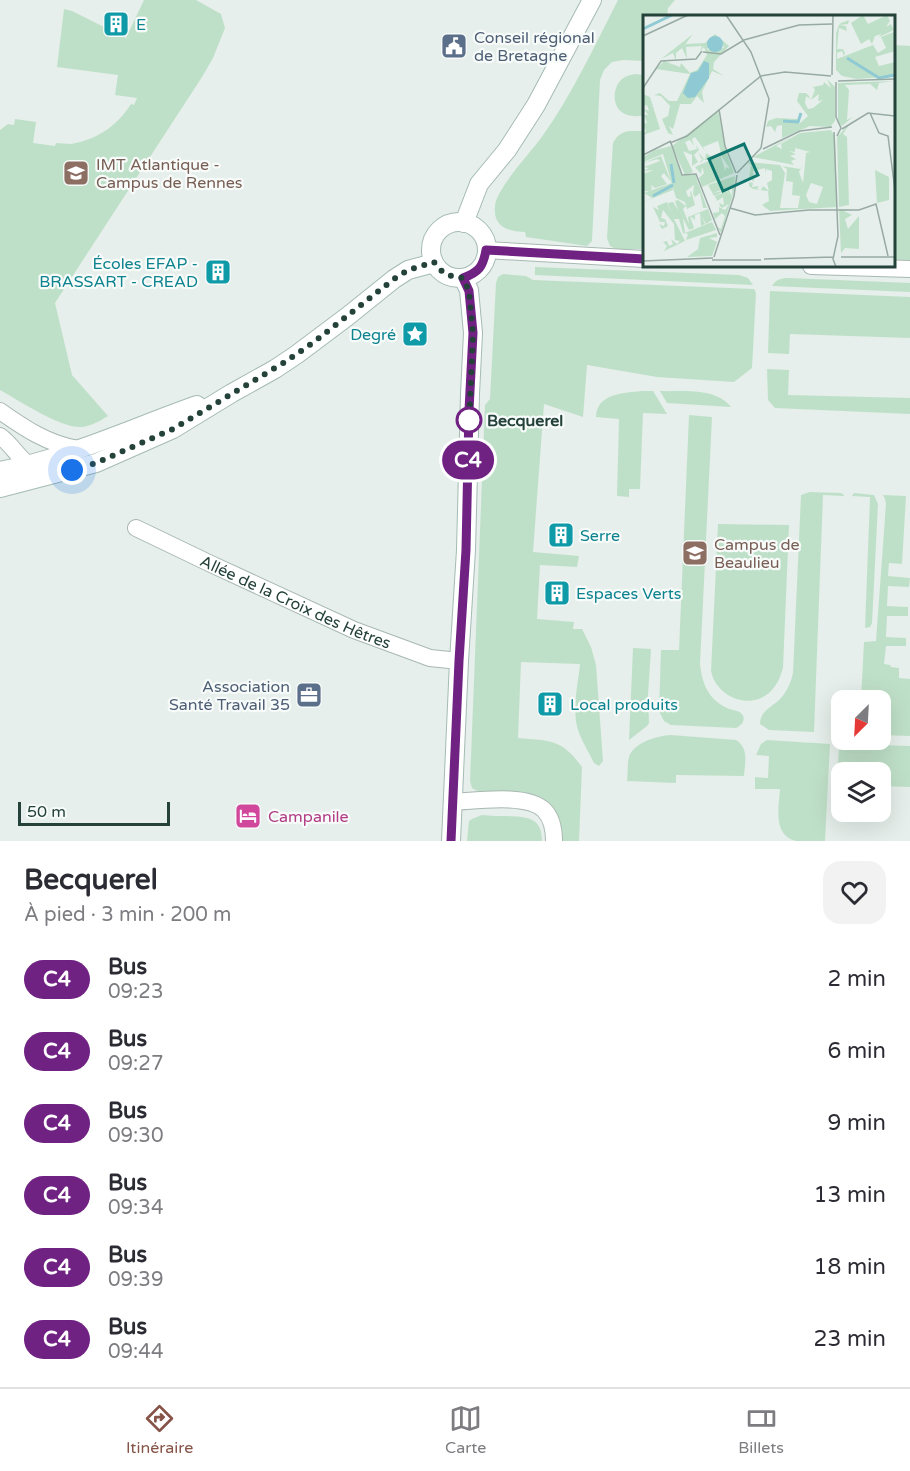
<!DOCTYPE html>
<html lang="fr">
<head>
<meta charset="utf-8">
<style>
	body { margin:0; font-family:"Varela Round",sans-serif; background:#f2f2f3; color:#2b2b33; height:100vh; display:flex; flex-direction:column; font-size:22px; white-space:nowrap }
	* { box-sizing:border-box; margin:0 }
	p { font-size:20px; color:#7c7c81 }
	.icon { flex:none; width:33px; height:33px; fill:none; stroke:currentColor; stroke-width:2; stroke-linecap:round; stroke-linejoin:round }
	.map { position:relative; height:841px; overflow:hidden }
	.details { display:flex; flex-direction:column; background:#fff; flex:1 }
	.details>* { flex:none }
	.badge { padding:0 12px; border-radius:20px; font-size:21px; line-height:39px }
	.needle { width:39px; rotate:204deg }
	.buttons { position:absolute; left:831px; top:690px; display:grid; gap:12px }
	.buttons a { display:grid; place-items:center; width:60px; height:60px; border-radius:12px; background:#fff; box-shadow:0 6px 24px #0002; font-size:30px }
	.scale { position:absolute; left:18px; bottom:15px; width:152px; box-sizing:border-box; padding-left:6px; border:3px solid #24423a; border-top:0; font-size:16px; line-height:21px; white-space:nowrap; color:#24423a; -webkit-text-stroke:4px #f7fbf9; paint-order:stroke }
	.you { position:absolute; width:30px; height:30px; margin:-15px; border:4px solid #fff; border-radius:50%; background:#1a73e8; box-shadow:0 0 0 9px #1a73e833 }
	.map>.badge { position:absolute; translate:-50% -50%; box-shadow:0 0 0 3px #fff }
	.round { display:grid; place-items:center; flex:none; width:63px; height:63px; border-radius:18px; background:#f2f2f3 }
	.headline { display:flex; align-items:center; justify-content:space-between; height:102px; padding:0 24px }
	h1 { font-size:28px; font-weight:700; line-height:45px }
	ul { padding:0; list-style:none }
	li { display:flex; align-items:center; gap:18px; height:72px; padding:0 24px }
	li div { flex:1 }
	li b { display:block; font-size:22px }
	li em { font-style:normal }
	li .badge { min-width:66px; font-weight:700; text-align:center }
	.tabs { display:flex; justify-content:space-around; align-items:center; height:84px; border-top:2px solid #e1e1e2; background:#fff; font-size:16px; color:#7c7c81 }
	.tabs a { display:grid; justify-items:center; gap:3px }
	.tabs .on { color:#855347 }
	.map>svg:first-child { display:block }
	.green { fill:#bfe0c8 }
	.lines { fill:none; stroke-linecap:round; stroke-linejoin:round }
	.street-casing { stroke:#a8b8b2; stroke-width:18 }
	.secondary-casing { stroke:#a4bbb3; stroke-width:20 }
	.street { stroke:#fff; stroke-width:16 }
	.secondary { stroke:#fff; stroke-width:18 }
	.line-casing { stroke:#fff; stroke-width:14 }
	.line { stroke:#6f2282; stroke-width:9 }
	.walk { stroke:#24423a; stroke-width:6; stroke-dasharray:0 10.8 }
	.stop-dot { fill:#fff; stroke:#6f2282; stroke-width:3 }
	.labels { text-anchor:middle; stroke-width:4.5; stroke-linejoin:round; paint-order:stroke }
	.culture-label { font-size:16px; fill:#0d838f; stroke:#f7fbf9; text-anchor:start }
	.service-label { font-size:16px; fill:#4e5e75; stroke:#f7fbf9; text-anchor:start }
	.education-label { font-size:16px; fill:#785e54; stroke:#f7fbf9; text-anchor:start }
	.stop-label { font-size:16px; font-weight:bold; fill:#24423a; stroke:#f7fbf9; text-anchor:start }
	.street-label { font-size:16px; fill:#24423a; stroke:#f7fbf9 }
	.hotel-label { font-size:16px; fill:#b23c85; stroke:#f7fbf9; text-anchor:start }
	.inset-river { fill:none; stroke:#8ec9d4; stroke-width:3 }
	.inset-road { fill:none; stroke:#98aaa4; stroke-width:1.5 }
	.view { fill:#0f766e; fill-opacity:0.15; stroke:#0f766e; stroke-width:3 }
	.inset-edge { fill:none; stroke:#24423a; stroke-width:3 }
</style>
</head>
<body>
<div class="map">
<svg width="910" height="841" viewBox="0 0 910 841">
	<rect width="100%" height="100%" fill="#e6efeb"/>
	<g class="green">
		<path d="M144,0H196L221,14L225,28L213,58L202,77L55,303L72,375L108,416C100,421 91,426 82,427C62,429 18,400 0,390V130L8,124L14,125L15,119L36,122L33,143L55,146L56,143C61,143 66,144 71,144C97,140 118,125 131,104L134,105L137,98L115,95L118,75L57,67L64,9L72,11L126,38Z"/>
		<path d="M618,0H675L668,8L667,16H644V61L623,60L612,62L604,70L600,80L592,241L587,246L526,237L525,232C507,231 493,227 495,206C496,189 530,153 541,138C572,95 594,47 618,0Z"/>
		<path d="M894,45L910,46V261L894,260Z"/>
		<path d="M635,74L644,75V116C638,116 631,117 625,114C612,108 612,89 621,80C625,76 630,75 635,74Z"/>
		<path d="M631,131H644V249H616L610,246L607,238L613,143C617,135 623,131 631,131Z"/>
		<path d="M535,267L739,275L748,278L753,285L535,275Z"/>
		<path d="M503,274L526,276L533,280L754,289L756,293L752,368L734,382L657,377L587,365L583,417L544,404L533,552L579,556L577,567L540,565L537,619L574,622L573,629H582L591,647L596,665L603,761L599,766L594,763C589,753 583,743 579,733C571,712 578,685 580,664L521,662L518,738C550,741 561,738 582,767L579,841H560C558,833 553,810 549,804C535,783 490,801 472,788L470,781L485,405L490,399L496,283L498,277Z"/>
		<path d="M788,278L910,283V292L772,286C776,280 780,278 788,278Z"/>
		<path d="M770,291L910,297V338L790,334L789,354L768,353Z"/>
		<path d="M767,369L789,370L788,395L910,398V414L775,408L768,400Z"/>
		<path d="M643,391H653L667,414L643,413L640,489H629V497L617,496L619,419L596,417C597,393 624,393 643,391Z"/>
		<path d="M660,391C683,392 715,387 731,407L667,403Z"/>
		<path d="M689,415L712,417L700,664C702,683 708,699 727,708C731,710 737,710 741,713C747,719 742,725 736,728L671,725L664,721L659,711L661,650H679Z"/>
		<path d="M810,492L841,493L844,495V496L823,495L814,732L769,730L760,724C760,711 772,707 780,699C787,692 791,682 793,673L801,495Z"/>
		<path d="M854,493L874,495L878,504L872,623L870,627L865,628L870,497L852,496Z"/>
		<path d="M883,495L906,496L902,564L889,563L888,576L910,578L909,587L888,586L887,606L908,607V616H887L886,637L906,638V646H886L884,664L890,665L891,667L899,668V678L910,679V736L881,735L880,700H861L864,642L876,641L886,504L885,499Z"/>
		<path d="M718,524L789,525L783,668C781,674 779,681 775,686C757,713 717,700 711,671Z"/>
		<path d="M633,648L651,649L648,695L649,723L647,726L629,740Z"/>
		<path d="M671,735L736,740C749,748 745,763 744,776L676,775V783L627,781C628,774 627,764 629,757C634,742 657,736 671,735Z"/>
		<path d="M767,740L830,744L825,841C816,841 805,841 796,841C772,835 779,806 780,789H755V777L768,778L769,756L756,755L761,744Z"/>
		<path d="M844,744L910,746V787L881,786L880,772H842L841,784L837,783L839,747L840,745Z"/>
		<path d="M482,815C491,816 499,816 508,816C527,817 542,817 542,841H467L469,821L472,819Z"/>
	</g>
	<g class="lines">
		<defs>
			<g id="street">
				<path d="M486,250L644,259"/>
				<path d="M811,266L910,269"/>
				<path d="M0,411C24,428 48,444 78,449"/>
				<path d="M0,436C14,446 20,462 36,470"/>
				<path id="s1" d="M136,528L211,564L354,630L430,658L459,661"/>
				<path d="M452,802C475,801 527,793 544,810C552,818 554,830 554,841"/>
			</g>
			<g id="secondary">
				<circle cx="459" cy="250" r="28"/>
				<path d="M464,223L479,184L507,150L536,105L592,0"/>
				<path d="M0,471C68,458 132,428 197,405"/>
				<path d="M0,488L96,463L173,429L232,393L275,369L296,355L348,316L394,279L408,270L434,263"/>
				<path d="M451,841L459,661L466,550L470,394L473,333L469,290L463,278"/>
			</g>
		</defs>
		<use href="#street" class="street-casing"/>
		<use href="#secondary" class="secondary-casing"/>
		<use href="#street" class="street"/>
		<use href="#secondary" class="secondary"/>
	</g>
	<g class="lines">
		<defs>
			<path id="line" d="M451,841L459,661L466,550L469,410L473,333L469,291L463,278C479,272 483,267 486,250L644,259"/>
		</defs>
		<use href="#line" class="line-casing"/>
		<use href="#line" class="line"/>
		<path class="walk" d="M72,470L96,463L173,429L285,362L314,342L394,279L408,270L434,262C441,273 450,277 463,278L469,291L473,333L469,427V420"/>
	</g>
	<defs>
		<symbol id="building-square" viewBox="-11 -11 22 22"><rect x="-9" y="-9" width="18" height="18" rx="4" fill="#0f9aa8" stroke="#f7fbf9"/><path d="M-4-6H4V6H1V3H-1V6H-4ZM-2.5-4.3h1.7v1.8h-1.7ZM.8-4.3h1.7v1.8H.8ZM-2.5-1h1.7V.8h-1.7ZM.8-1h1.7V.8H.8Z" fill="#fff"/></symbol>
		<symbol id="civic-square" viewBox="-11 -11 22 22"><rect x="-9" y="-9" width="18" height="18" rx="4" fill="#5c6f8a" stroke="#f7fbf9"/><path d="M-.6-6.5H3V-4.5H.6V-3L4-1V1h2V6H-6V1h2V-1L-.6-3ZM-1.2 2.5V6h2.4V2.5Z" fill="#fff"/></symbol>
		<symbol id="university-square" viewBox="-11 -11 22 22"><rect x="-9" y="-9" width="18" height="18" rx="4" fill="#8d6e63" stroke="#f7fbf9"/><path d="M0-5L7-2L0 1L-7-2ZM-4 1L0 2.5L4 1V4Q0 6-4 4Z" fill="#fff"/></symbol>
		<symbol id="sight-square" viewBox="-11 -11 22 22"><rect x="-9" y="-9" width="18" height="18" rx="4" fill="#0f9aa8" stroke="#f7fbf9"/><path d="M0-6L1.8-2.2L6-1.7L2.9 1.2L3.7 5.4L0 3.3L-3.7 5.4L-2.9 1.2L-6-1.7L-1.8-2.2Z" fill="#fff"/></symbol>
		<symbol id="office-square" viewBox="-11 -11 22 22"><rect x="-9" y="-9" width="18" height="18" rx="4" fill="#5c6f8a" stroke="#f7fbf9"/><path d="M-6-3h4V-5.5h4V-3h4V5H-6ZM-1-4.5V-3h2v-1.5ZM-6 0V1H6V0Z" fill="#fff"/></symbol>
		<symbol id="hotel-square" viewBox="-11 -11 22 22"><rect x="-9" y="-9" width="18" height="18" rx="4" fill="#d1479c" stroke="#f7fbf9"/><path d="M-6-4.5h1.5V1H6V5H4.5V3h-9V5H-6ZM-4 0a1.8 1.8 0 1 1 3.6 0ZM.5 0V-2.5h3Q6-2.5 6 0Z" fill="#fff"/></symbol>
	</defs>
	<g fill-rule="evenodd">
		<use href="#building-square" x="101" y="9" width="30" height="30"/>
		<use href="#civic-square" x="439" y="31" width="30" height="30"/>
		<use href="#university-square" x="61" y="158" width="30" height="30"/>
		<use href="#building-square" x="203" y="257" width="30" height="30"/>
		<use href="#sight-square" x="400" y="319" width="30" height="30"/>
		<use href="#building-square" x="546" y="520" width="30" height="30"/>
		<use href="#university-square" x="680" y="538" width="30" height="30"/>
		<use href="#building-square" x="542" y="578" width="30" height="30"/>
		<use href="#office-square" x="294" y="680" width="30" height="30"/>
		<use href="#building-square" x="535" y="689" width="30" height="30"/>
		<use href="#hotel-square" x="233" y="801" width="30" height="30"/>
	</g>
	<circle class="stop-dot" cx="469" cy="420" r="12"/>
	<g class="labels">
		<g class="culture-label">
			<text x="136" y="30">E</text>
			<text x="198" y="269" text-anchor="end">Écoles EFAP -<tspan x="198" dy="18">BRASSART - CREAD</tspan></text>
			<text x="396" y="340" text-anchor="end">Degré</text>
			<text x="580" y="541">Serre</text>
			<text x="576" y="599">Espaces Verts</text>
			<text x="570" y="710">Local produits</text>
		</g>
		<g class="service-label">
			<text x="474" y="43">Conseil régional<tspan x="474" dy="18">de Bretagne</tspan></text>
			<text x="290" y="692" text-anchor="end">Association<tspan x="290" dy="18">Santé Travail 35</tspan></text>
		</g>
		<g class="education-label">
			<text x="96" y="170">IMT Atlantique -<tspan x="96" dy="18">Campus de Rennes</tspan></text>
			<text x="714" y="550">Campus de<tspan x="714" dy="18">Beaulieu</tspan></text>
		</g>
		<g class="stop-label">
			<text x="487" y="426">Becquerel</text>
		</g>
		<g class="street-label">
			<text dy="6" stroke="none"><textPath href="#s1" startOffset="176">Allée de la Croix des Hêtres</textPath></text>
		</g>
		<g class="hotel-label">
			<text x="268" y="822">Campanile</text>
		</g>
	</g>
	<g transform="translate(643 15)">
		<rect width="252" height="252" fill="#e6efeb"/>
		<path d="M220,0L225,9L244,0L247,6L243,12L248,9L251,15L236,22L238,19L232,21L229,29L226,24L218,29L208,8ZM206,5L205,9L196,10L203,11L204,16L196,13L194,34H200L202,38L201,41L199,36L194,38V44L230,30L235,38L243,33L238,22L251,17L252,36L232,42L236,51L252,47V61L214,64L199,61L193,55V18L196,10L198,8ZM50,19L41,31L43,29L62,28L72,19L86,31L71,47L70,54L81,61L69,56L59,77L61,88L54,81L48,89H37L30,114L26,111L30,120L25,118L19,104L25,101L27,91L18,81L11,80L17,78L26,86H34L47,59L13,54L21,46L37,52L38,48L47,58L54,55L64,40L61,32L57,36L59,31L43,32L44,44L39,33L33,38V46L30,38L18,44ZM69,22H77L81,33L64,35ZM184,64L192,72V106L187,112L167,111L139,123V110L134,111L132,117L128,111L123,112L125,106L133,103L154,104L156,109L165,101L154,86L156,78H163L166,81L167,84L163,81L162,88L165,94L170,93L180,85L175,86L176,79L168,85L172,75L170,72L180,70L181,67L188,73ZM250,66L236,68L234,75L227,69L202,70L206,75L204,105L210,102L199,111L195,107V68ZM0,79L7,82L17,114L0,120L3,116L0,109L4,108L1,100H5L1,94L6,96L4,90L0,91ZM75,95L83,137L80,139H84L91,158L59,172L56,163L61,158L59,152L58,159L52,152L70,144L61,145L59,143L60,146L56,148L59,145L55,137L62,145L63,138L72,144L78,141L82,156L83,152L87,154L79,142L75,126L60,132L62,136L52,122L49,124L51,131L47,125L42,127L46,136L54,134L53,130L56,135L51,140L55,147L49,151V140L40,136L50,157L42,160L29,131ZM209,106L200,119L204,122L206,190L196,192L194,122ZM188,115L192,122L194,192L127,196L119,190L126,186L125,176L110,174L106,171V167L110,168L109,172L116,171L114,174L118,175L120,171L126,176L124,168L129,165V156L123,154L122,159V153L110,156L111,167H117H111L106,163L108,150L104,147L137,150L142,158L137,193H155L157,181L149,180L150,167L143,166L144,154L139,151L157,154L160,149L156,157L160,168L163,138L167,137L152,133V137L146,136L153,139L147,141L153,144L148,146L151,150L110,142L152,120L133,131L139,134L138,129L157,118ZM168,168L180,172L174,189L166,187L163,180ZM28,131L39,160L52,159L64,193H60L57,178L52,182L50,179L51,170L43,176L45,182L48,181L47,177L48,176L52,190L44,194L42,187L33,183L20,139L0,147V142L12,135ZM18,141L28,167L21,158L18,161L24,169L12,173L8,170L9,176H1L0,159L11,155L0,156L6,153L1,152L17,146L15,144L0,148ZM232,155L246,162V185L234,188ZM92,161L91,176L78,218L75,212L78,214L82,201L79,198L72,204L70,198L76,197V192L82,195L86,189L79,193L77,191L76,188L81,190L80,182L74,186L72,181L84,176L86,180L84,174L85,173L89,181V171L70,178L84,175L71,181L65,170ZM29,168L30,175L0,187L9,183L1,178ZM35,185L43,191L40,194L46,209L45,202L65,194L69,205L63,209L58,200L62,209L58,211L57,198L52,200V205L47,201L51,213L46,215L40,203L42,218L69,207L73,215L43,225L45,219L40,218L36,204H31L42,226L21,236L24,231L20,227L24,226L26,231L30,229L28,224L34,229L37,226L32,225L31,209L20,195L18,203L22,204L25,211L19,214L16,209L21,211L22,207H17L10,192L16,195L14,191L24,187L28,198L25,188L30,187L35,195L32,186ZM196,194L213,195L201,196L209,200L202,204L205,214L216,201V234L202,233L198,238ZM74,218V222L66,223L74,227L69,241L44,242L55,234L57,223Z" fill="#bfe0c8" fill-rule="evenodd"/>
		<path d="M64 29a8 8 0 1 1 16 0a8 8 0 1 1-16 0ZM61,46L66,48V63L52,82L45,83L40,78L48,58L55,56Z" fill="#8ec9d4"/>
		<path class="inset-river" d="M0,14L29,0M204,43L236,63L252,60M140,106L155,107L158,98M28,149L31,168M10,181L30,170"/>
		<path class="inset-road" d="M83,0L108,37L126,84L118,133M0,21L45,0M60,37L78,39L101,25L156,10L189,9M189,60L190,0M195,66L252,64M193,67V102L198,113L194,121M0,73L18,46L53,44L59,36M76,94L82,131L93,158M227,98L236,118L245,121L252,175M199,114L225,98L252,101M191,117L195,221L190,244L193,252M27,128L44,121L118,61L142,57L188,61M28,128L39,160L53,159L77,220M120,134L157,116L189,112M0,140L28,126M94,158L118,133M87,193L112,200L166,195M166,195H216L233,189L245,241M71,242L91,181L94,160M198,242H252M121,244L190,242M69,245H118M0,246L70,243"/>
		<path class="view" d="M101,129L115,160L80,176L66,144Z"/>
		<rect width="252" height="252" class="inset-edge"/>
	</g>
</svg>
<div class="buttons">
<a><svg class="needle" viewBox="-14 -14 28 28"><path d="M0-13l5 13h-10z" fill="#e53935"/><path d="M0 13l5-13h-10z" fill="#7c7c81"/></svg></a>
<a><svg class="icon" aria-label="layers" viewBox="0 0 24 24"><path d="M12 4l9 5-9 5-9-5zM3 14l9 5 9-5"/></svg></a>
</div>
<div class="scale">50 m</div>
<div class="you" style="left:72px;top:470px"></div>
<b class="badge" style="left:468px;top:460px;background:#6f2282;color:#fff">C4</b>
</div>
<section class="details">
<div class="headline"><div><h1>Becquerel</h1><p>À pied · 3 min · 200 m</p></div><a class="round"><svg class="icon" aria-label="heart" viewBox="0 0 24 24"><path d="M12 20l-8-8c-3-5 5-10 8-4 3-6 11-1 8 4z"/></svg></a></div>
<ul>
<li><span class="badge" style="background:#6f2282;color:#fff">C4</span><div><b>Bus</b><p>09:23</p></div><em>2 min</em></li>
<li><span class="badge" style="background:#6f2282;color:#fff">C4</span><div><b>Bus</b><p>09:27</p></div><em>6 min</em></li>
<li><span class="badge" style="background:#6f2282;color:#fff">C4</span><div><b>Bus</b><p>09:30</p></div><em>9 min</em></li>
<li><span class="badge" style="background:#6f2282;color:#fff">C4</span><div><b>Bus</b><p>09:34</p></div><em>13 min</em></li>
<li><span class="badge" style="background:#6f2282;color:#fff">C4</span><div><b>Bus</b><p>09:39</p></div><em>18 min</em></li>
<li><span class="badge" style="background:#6f2282;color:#fff">C4</span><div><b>Bus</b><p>09:44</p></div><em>23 min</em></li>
</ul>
</section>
<nav class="tabs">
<a class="on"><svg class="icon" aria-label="directions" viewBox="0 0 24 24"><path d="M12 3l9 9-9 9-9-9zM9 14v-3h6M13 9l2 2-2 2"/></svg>Itinéraire</a>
<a><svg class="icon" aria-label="map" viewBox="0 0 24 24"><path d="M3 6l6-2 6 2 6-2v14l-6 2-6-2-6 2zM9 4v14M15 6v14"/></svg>Carte</a>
<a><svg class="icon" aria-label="tickets" viewBox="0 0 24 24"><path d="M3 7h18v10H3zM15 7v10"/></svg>Billets</a>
</nav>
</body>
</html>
